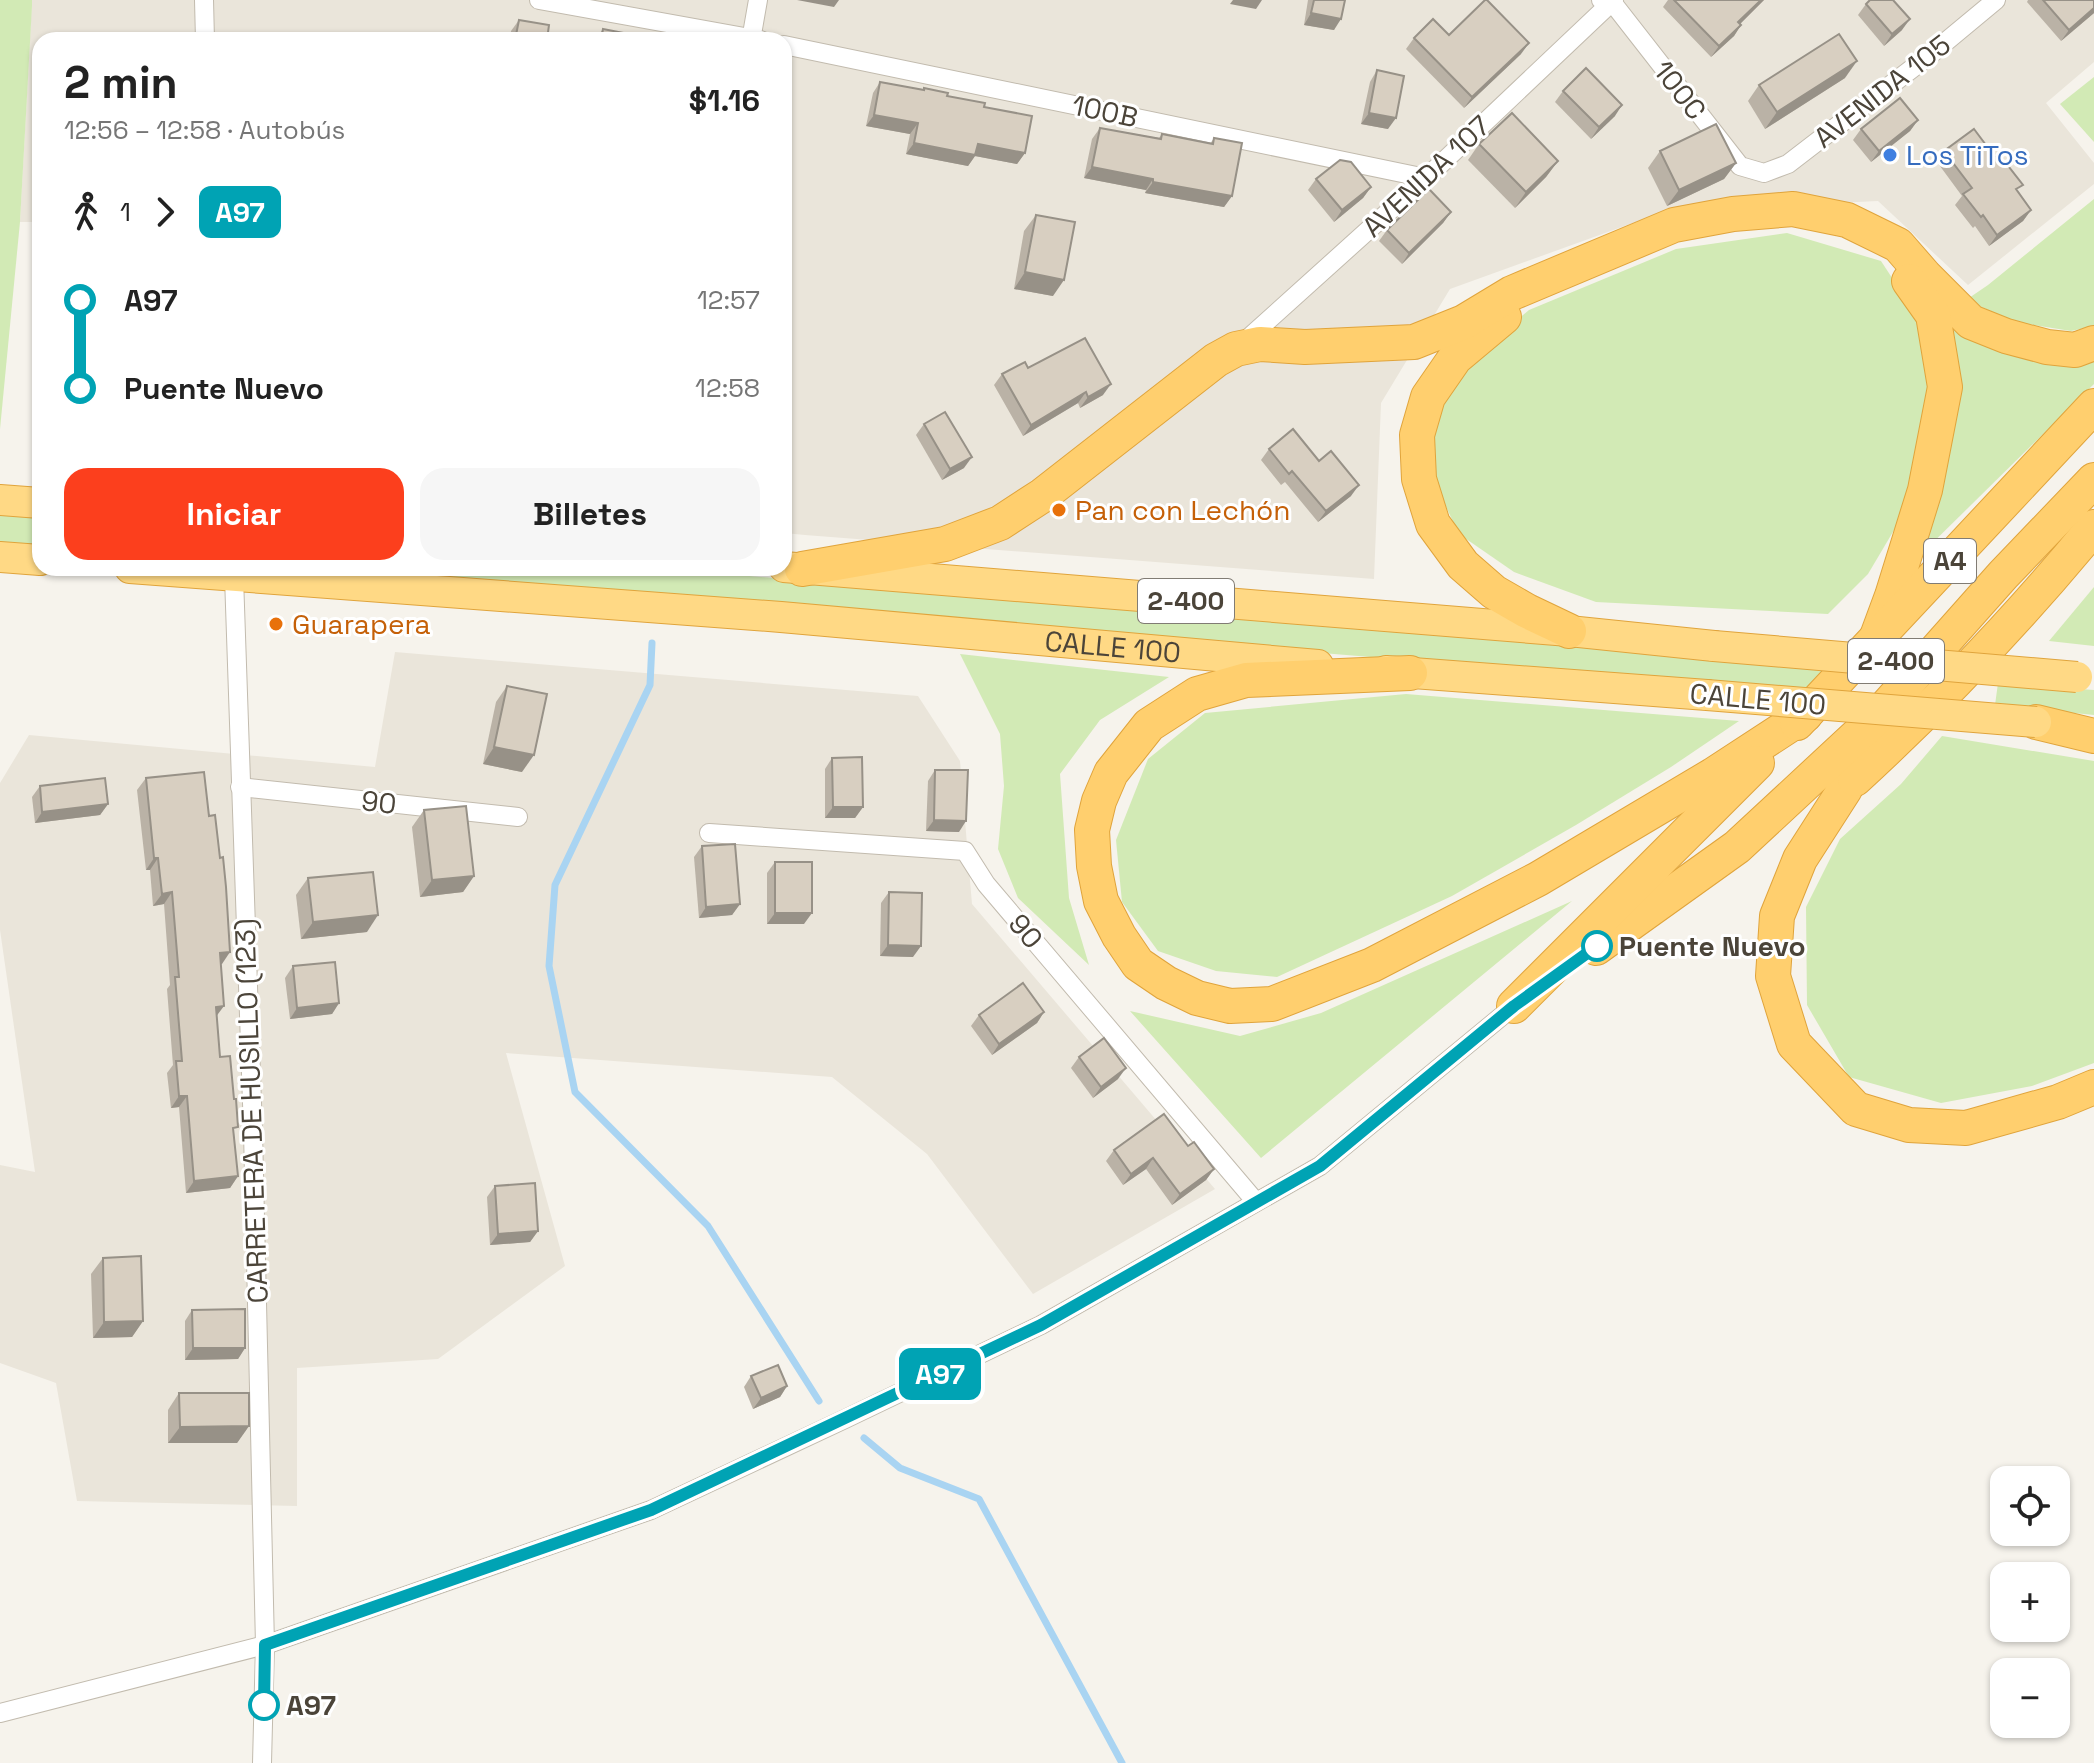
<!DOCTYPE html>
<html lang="es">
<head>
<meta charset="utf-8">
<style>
	body { margin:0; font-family:"Space Grotesk",sans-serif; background:#f6f6f6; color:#222; height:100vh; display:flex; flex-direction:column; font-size:30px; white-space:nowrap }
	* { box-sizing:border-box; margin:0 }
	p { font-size:26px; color:#767676 }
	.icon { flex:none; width:44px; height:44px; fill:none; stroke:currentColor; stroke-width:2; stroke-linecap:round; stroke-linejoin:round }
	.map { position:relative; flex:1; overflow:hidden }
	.drawer { position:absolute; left:32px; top:32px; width:760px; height:544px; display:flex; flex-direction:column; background:#fff; border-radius:24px; box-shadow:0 2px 6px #0004 }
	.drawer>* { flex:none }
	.badge { padding:0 16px; border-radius:12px; font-size:28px; line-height:52px }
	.tools { position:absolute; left:1990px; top:1466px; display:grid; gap:16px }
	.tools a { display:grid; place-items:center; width:80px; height:80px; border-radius:16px; background:#fff; box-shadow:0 2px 6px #0004; font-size:40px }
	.map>.badge { position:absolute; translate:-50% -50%; box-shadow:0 0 0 4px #fff }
	.legs { display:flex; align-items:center; gap:12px; height:88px; padding:0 32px; font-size:26px }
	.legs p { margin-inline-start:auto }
	.summary { display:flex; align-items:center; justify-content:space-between; height:136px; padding:0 32px }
	h1 { font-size:44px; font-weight:600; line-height:60px }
	.button { display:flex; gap:16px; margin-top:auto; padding:16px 32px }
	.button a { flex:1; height:92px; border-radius:24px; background:#fc3f1d; color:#fff; font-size:32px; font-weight:600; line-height:92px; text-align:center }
	.button a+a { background:#f6f6f6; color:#222 }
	ul { padding:0 32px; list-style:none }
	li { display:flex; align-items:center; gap:28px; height:88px; font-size:30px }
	li i { display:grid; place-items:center; width:12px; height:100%; margin:0 10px; background:currentColor }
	li i::after { content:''; width:20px; height:20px; margin:-10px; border:6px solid; border-radius:50%; background:#fff }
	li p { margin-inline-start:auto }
	li:first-child i { background:linear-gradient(#0000 50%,currentColor 0) }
	li:last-child i { background:linear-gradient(currentColor 50%,#0000 0) }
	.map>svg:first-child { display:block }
	.residential { fill:#eae5da }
	.green { fill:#d2eab5 }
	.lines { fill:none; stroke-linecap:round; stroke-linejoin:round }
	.stream { stroke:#a9d4f2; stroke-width:7 }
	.minor-casing { stroke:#c2bbae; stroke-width:20 }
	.trunk-casing { stroke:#e0a43c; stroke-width:32 }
	.motorway-casing { stroke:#e0a43c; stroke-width:36 }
	.minor { stroke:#fff; stroke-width:18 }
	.trunk { stroke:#ffd985; stroke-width:30 }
	.motorway { stroke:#ffcf6e; stroke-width:34 }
	.trunk-bridge-casing { stroke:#e0a43c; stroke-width:32; stroke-linecap:butt }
	.trunk-bridge { stroke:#ffd985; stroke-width:30 }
	.wall { fill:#bab2a6 }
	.shaded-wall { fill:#979187 }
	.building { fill:#d8cfc1; stroke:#979187; stroke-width:2 }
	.line-1-casing { stroke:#fff; stroke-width:18 }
	.line-1 { stroke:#00a3b4; stroke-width:12 }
	.shop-dot { fill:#3f7fe0; stroke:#fff; stroke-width:3 }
	.food-dot { fill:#e8710a; stroke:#fff; stroke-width:3 }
	.stop-1-dot { fill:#fff; stroke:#00a3b4; stroke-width:4 }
	.labels { text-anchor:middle; stroke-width:6; stroke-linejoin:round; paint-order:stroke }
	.shield { fill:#fff; stroke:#817c74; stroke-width:2 }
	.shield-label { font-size:26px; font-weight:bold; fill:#4b4439 }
	.street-label { font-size:28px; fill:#4b4439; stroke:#fff }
	.shop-label { font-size:28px; fill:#366cbe; stroke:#fff; text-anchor:start }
	.food-label { font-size:28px; fill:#c56008; stroke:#fff; text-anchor:start }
	.stop-label { font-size:28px; font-weight:bold; fill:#4b4439; stroke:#fff; text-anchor:start }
</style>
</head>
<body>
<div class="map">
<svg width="2094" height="1763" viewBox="0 0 2094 1763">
	<rect width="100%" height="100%" fill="#f6f3ec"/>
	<g class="residential">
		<path d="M32,0H2094V62L2046,103L2094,163V184L1968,285L1878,201L1666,211L1450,289L1381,403L1374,579L805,535L784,533V40H40V222H20Z"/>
		<path d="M395,652L918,696L960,761L972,904L1215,1189L1033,1294L927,1154L832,1077L506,1053L565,1266L438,1359L297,1368V1506L77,1501L56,1383L0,1363V1165L35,1172L0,930V783L29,735L375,767Z"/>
	</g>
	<g class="green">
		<path d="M0,0H32V6L20,222L0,429Z"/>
		<path d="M2094,77V142L2060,104Z"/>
		<path d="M2094,199V326L2071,331L2015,322L1966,300L1988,285Z"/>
		<path d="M1787,233L1881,261L1921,322L1936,391L1900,520L1868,574L1828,614L1596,602L1514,572L1459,534L1437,488L1432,442L1442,400L1483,348L1529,310L1676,249Z"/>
		<path d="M1946,316L2094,360V384L1907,568Z"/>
		<path d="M0,513L40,516V548L0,544Z"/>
		<path d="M286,568H653L1535,641L1825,670L1808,690L1529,670Z"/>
		<path d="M2094,587V646L2049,641Z"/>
		<path d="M960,654L1169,677L1100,720L1060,774L1069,898L1089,965L1018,898L998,849L1004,786L1000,734Z"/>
		<path d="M1998,683L2094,690V715L1995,705Z"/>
		<path d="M1406,694L1739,721L1671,767L1576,825L1452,896L1277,977L1216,971L1158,951L1122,902L1116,840L1148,759L1205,713Z"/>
		<path d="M1942,736L2094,761V1063L2032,1086L1941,1103L1849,1077L1807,1005L1806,907L1840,839L1901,784Z"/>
		<path d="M1572,901L1261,1158L1130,1011L1240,1036L1321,1013Z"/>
	</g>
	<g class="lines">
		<g class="stream">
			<path d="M652,643L650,685L555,885L549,966L575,1092L708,1226L819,1401"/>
			<path d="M864,1438L900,1468L979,1499L1122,1763"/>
		</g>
		<defs>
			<g id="minor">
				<path d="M204,0L205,40"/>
				<path d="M539,0L761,40"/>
				<path d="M1601,0L1612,2L1740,166L1764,173L1788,164L1931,54L1996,0"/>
				<path d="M751,40L758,0"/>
				<path d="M784,45L1426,178"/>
				<path d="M1243,343L1426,178L1614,0"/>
				<path d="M234,577L253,1132L265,1645L262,1763"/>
				<path d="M240,787L518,817"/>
				<path d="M709,833L965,851L986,884L1256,1202"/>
				<path d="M0,1713L265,1645L651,1510L845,1419L1041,1325L1320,1166L1514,1006"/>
			</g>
			<g id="trunk">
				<path d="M0,500L40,503"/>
				<path d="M0,557L40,560"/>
				<path d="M784,567L1569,631L1714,646"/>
				<path id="s1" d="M130,568L781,617L1318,665"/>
				<path d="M1386,671L1707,695"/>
			</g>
			<g id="motorway">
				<path d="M1504,317L1455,358L1428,397L1417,435L1419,479L1433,524L1463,565L1494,592L1527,611L1569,631"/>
				<path d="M802,569L945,544L1000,523L1043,495L1216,360L1236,349L1260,344L1305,347L1414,342L1464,322L1512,293L1674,225L1733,214L1793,209L1847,220L1898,245L1925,276L1971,322L2006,336L2047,347L2075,350L2094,343"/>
				<path d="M1875,642L1892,596L1925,490L1945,387L1933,315L1909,281"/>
				<path d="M1410,673L1246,680L1197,694L1149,725L1111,773L1099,801L1092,830L1094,866L1101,901L1119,936L1138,964L1166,983L1197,998L1230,1006L1272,1004L1372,965L1538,879L1713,775L1805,715"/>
				<path d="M2036,722L2094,736"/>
				<path d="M1797,723L2094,406"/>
				<path d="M1870,731L1845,789L1800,859L1777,916L1773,976L1794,1044L1856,1109L1909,1125L1966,1128L2058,1102L2094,1087"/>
				<path d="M1855,779C1940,701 2021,616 2094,527"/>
				<path d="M1596,948L1737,847L1876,718L2003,575L2094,480"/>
				<path d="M1514,1006L1757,763"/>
			</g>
		</defs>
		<use href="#minor" class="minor-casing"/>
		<use href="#trunk" class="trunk-casing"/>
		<use href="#motorway" class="motorway-casing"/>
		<use href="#minor" class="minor"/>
		<use href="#trunk" class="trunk"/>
		<use href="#motorway" class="motorway"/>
		<defs>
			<g id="trunk-bridge">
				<path d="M1714,646L2077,677"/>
				<path d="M1707,695L2036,722"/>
			</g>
		</defs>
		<use href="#trunk-bridge" class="trunk-bridge-casing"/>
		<use href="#trunk-bridge" class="trunk-bridge"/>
	</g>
	<g class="wall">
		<path d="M1308,0H1345L1334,30L1304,25Z"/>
		<path d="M1668,0H1764L1740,24L1741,25L1734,36L1711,57L1663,7Z"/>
		<path d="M2028,0H2094V13L2061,41L2027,2Z"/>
		<path d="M1866,4L1902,30L1884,46L1858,15Z"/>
		<path d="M519,20L547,40H510L511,31Z"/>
		<path d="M603,29L633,40H595Z"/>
		<path d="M1449,35L1521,54L1464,108L1406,49L1414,38Z"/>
		<path d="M40,52V99H38L36,58Z"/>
		<path d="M1377,70L1388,129L1361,124L1370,82Z"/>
		<path d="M1845,78L1765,129L1748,101L1759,85Z"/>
		<path d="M880,82L923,90L924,88L984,107L1025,153L1017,164L975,156L968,166L906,154L910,134L866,126L873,93Z"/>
		<path d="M1563,91L1615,116L1591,139L1555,102Z"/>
		<path d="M1918,120L1910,131L1871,162L1853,140L1861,129Z"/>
		<path d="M1100,128L1159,138L1162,134L1210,144L1214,138L1232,196L1224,207L1145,193L1146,190L1084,178L1092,139Z"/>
		<path d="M1479,144L1558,161L1546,177L1515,208L1468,160Z"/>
		<path d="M1660,151L1736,163L1724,179L1667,206L1648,168Z"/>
		<path d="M1944,151L2018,191L2031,210L2023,221L1989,246L1975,226L1973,228L1955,205L1962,196L1937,162Z"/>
		<path d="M1316,179L1371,187L1363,198L1334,222L1308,190Z"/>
		<path d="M1451,212L1443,223L1402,264L1379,241L1387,230Z"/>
		<path d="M1036,215L1053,296L1014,289L1024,231Z"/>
		<path d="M1028,368L1103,395L1080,408L1078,403L1023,436L994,385L1002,374Z"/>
		<path d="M924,424L964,468L942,480L916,435Z"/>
		<path d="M1269,449L1319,461L1351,496L1318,522L1285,482L1281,485L1261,460Z"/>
		<path d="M507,686L522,772L483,764L496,702Z"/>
		<path d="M832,758L863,807L855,818H825V769Z"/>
		<path d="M935,770L959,832L926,831L928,781Z"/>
		<path d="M146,778L222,964H221L217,1016L220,1057L234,1133L238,1176L230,1188L186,1193L179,1107L171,1108L167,1073L173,1065L167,989L170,985L164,904L153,906L150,870H146L137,790Z"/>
		<path d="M40,786L108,804L100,815L35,823L32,797Z"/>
		<path d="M424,810L474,876L463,892L420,897L412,827Z"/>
		<path d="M702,846L740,904L732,915L699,918L694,857Z"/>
		<path d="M775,862L804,924H767V873Z"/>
		<path d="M308,878L367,932L301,939L296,895Z"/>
		<path d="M889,892L913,957L880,956L881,903Z"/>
		<path d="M293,966L339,1003L332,1014L290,1019L285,978Z"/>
		<path d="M1044,1012L1037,1023L992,1055L971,1026L979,1015Z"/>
		<path d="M1079,1057L1118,1079L1093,1098L1071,1068Z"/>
		<path d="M1188,1146L1214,1169L1206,1180L1172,1205L1146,1169L1123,1185L1106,1161L1114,1150Z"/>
		<path d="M495,1186L538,1231L530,1242L490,1245L487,1197Z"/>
		<path d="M103,1258L143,1321L132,1337L93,1338L91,1274Z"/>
		<path d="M192,1310L245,1348L238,1359L185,1360V1321Z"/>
		<path d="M751,1376L787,1386L780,1397L753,1409L744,1387Z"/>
		<path d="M179,1393L249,1426L237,1443H168V1410Z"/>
	</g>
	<g class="shaded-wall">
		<path d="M797,0H839L834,7Z"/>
		<path d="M1233,0H1262L1256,9L1230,4Z"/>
		<path d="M1761,0H1764L1731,33L1738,22Z"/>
		<path d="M2094,8V13L2061,41L2069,30Z"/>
		<path d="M1311,13L1341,19L1334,30L1304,25Z"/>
		<path d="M1910,19L1902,30L1884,46L1892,34Z"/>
		<path d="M1741,25L1734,36L1711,57L1719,46Z"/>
		<path d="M1529,43L1521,54L1464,108L1472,97Z"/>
		<path d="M1857,61L1845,78L1765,129L1777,112Z"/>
		<path d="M1622,105L1615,116L1591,139L1599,127Z"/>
		<path d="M1369,113L1396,118L1388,129L1361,124Z"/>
		<path d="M874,115L918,123L910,134L866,126Z"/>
		<path d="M1918,120L1910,131L1871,162L1879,151Z"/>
		<path d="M914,143L978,144L1025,153L1017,164L975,156L968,166L906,154Z"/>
		<path d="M1558,161L1546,177L1515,208L1526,192Z"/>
		<path d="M1736,163L1724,179L1667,206L1679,190Z"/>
		<path d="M1092,167L1153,179L1146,190L1084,178Z"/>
		<path d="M1153,182L1232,196L1224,207L1145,193Z"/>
		<path d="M1371,187L1363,198L1334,222L1342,210Z"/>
		<path d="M2031,210L2023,221L1989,246L1997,235Z"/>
		<path d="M1451,212L1443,223L1402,264L1409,253Z"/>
		<path d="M1025,272L1064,280L1053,296L1014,289Z"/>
		<path d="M1111,384L1103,395L1080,408L1088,397Z"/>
		<path d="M1086,392L1078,403L1023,436L1031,425Z"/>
		<path d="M972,457L964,468L942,480L950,469Z"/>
		<path d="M1359,485L1351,496L1318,522L1326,511Z"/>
		<path d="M494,747L534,755L522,772L483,764Z"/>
		<path d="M108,804L100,815L35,823L42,812Z"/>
		<path d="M833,807H863L855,818H825Z"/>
		<path d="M934,820L966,821L959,832L926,831Z"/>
		<path d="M154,858H158L150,870H146Z"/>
		<path d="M474,876L463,892L420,897L432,880Z"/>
		<path d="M172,892L164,904L153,906L162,894Z"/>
		<path d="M740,904L732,915L699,918L706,907Z"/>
		<path d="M775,913H812L804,924H767Z"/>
		<path d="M378,915L367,932L301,939L313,922Z"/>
		<path d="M888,945L921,946L913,957L880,956Z"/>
		<path d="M230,952L222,964L212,965L220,953Z"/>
		<path d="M339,1003L332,1014L290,1019L297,1008Z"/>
		<path d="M224,1006L215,1018L216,1007Z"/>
		<path d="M1044,1012L1037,1023L992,1055L999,1044Z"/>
		<path d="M1126,1068L1118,1079L1093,1098L1101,1087Z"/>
		<path d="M179,1096H187L179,1107L171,1108Z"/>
		<path d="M1153,1158L1146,1169L1123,1185L1131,1174Z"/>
		<path d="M1214,1169L1206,1180L1172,1205L1180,1194Z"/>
		<path d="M238,1176L230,1188L186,1193L194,1181Z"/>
		<path d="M538,1231L530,1242L490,1245L498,1234Z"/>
		<path d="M143,1321L132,1337L93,1338L104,1322Z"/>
		<path d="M193,1348H245L238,1359L185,1360Z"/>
		<path d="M787,1386L780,1397L753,1409L761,1398Z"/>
		<path d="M249,1426L237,1443H168L180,1427Z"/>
	</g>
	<g class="building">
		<path d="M1314,0H1345L1341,19L1311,13Z"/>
		<path d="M1485,0H1487L1529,43L1472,97L1414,38L1433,19L1449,35Z"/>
		<path d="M1674,0H1761L1738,22L1741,25L1719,46Z"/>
		<path d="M1870,0H1893L1910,19L1892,34L1866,4Z"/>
		<path d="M2043,0H2094V8L2069,30Z"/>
		<path d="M519,20L549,25L547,40H515Z"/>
		<path d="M603,29L634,35L633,40H601Z"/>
		<path d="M1839,34L1857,61L1777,112L1759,85Z"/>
		<path d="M149,37V40H75Z"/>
		<path d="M1586,68L1622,105L1599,127L1563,91Z"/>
		<path d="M1377,70L1404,76L1396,118L1369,113Z"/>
		<path d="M880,82L924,90V88L948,93L947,96L985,103L984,107L1032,116L1025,153L978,144L975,155L914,143L918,123L874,115Z"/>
		<path d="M1900,98L1918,120L1879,151L1861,129Z"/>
		<path d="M1512,113L1558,161L1526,192L1479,144Z"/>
		<path d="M1716,124L1736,163L1679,190L1660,151Z"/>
		<path d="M1100,128L1161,139L1162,134L1213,144L1214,138L1242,143L1232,196L1153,182V179L1092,167Z"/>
		<path d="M1974,129L2001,165L2005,162L2023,185L2016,189L2031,210L1997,235L1983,215L1981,217L1963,194L1972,188L1944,151Z"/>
		<path d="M1340,160L1351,162L1371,187L1342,210L1316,179Z"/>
		<path d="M1429,189L1451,212L1409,253L1387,230Z"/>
		<path d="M1036,215L1075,222L1064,280L1025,272Z"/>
		<path d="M1085,338L1111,384L1088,397L1086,392L1031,425L1002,374L1025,362L1028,368Z"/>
		<path d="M945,412L972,457L950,469L924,424Z"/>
		<path d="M1293,429L1319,461L1331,451L1359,485L1326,511L1292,471L1289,474L1269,449Z"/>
		<path d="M507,686L547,694L534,755L494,747Z"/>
		<path d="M862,757L863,807H833L832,758Z"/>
		<path d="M935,770H968L966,821L934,820Z"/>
		<path d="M204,772L209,816L215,815L220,858L223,857L226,887L230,952L220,953L224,1006L216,1007L220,1057L230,1056L234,1099H236L238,1127L233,1128L238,1176L194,1181L187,1096H179L176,1061H182L175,977H179L172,892L162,894L158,858H154L146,778Z"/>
		<path d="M105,778L108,804L42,812L40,786Z"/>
		<path d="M466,806L474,876L432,880L424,810Z"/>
		<path d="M735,844L740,904L706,907L702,846Z"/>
		<rect x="775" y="862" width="37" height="51"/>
		<path d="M373,872L378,915L313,922L308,878Z"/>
		<path d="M889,892L922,893L921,946L888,945Z"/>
		<path d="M335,962L339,1003L297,1008L293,966Z"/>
		<path d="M1023,983L1044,1012L999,1044L979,1015Z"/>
		<path d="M1104,1038L1126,1068L1101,1087L1079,1057Z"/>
		<path d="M1164,1114L1188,1146L1194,1142L1214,1169L1180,1194L1153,1158L1131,1174L1114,1150Z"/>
		<path d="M535,1183L538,1231L498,1234L495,1186Z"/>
		<path d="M141,1256L143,1321L104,1322L103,1258Z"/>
		<path d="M245,1309V1348H193L192,1310Z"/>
		<path d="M778,1365L787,1386L761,1398L751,1376Z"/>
		<path d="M179,1393H249V1426L180,1427Z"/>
	</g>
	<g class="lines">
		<defs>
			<path id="line-1" d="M264,1705L265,1645L651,1510L1041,1325L1320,1166L1514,1006L1597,946"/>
		</defs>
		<use href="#line-1" class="line-1-casing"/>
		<use href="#line-1" class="line-1"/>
	</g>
	<circle class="shop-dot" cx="1890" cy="155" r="8"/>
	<g class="food-dot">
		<circle cx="1059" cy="510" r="8"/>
		<circle cx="276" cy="624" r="8"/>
	</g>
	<g class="stop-1-dot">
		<circle cx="1597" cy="946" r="14"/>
		<circle cx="264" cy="1705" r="14"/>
	</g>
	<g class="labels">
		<g class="shield">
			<rect x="1924" y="539" width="52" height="44" rx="6"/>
			<rect x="1138" y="579" width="96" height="44" rx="6"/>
			<rect x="1848" y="639" width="96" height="44" rx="6"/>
		</g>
		<g class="shield-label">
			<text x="1950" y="570">A4</text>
			<text x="1186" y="610">2-400</text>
			<text x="1896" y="670">2-400</text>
		</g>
		<g class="street-label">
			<text transform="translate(1680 90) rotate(52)" y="10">100C</text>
			<text transform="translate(1882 91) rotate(-38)" y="10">AVENIDA 105</text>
			<text transform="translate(1105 111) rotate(12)" y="10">100B</text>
			<text transform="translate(1426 176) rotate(-43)" y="10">AVENIDA 107</text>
			<text dy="10" stroke="none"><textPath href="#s1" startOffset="986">CALLE 100</textPath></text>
			<text transform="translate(1758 699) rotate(5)" y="10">CALLE 100</text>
			<text transform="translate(379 802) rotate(6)" y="10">90</text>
			<text transform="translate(1026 931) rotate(50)" y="10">90</text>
			<text transform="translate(251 1111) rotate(-92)" y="10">CARRETERA DE HUSILLO (123)</text>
		</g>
		<g class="shop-label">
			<text x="1906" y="165">Los TiTos</text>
		</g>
		<g class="food-label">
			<text x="1075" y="520">Pan con Lechón</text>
			<text x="292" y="634">Guarapera</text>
		</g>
		<g class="stop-label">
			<text x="1619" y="956">Puente Nuevo</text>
			<text x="286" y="1715">A97</text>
		</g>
	</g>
</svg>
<div class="tools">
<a><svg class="icon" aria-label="locate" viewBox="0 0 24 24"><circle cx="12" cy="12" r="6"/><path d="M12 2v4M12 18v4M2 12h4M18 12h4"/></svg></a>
<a>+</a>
<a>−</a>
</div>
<b class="badge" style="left:940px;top:1374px;background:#00a3b4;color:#fff">A97</b>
<section class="drawer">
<div class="summary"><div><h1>2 min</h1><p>12:56 – 12:58 · Autobús</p></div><b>$1.16</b></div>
<div class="legs"><svg class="icon" aria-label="walk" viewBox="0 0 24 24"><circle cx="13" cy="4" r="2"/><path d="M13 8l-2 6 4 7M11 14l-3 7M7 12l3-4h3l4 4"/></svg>1<svg class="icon" aria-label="forward" viewBox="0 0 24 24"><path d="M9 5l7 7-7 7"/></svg><b class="badge" style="background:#00a3b4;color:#fff">A97</b></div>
<ul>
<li><i style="color:#00a3b4"></i><b>A97</b><p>12:57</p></li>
<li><i style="color:#00a3b4"></i><b>Puente Nuevo</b><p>12:58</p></li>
</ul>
<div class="button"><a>Iniciar</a><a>Billetes</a></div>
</section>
</div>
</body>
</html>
